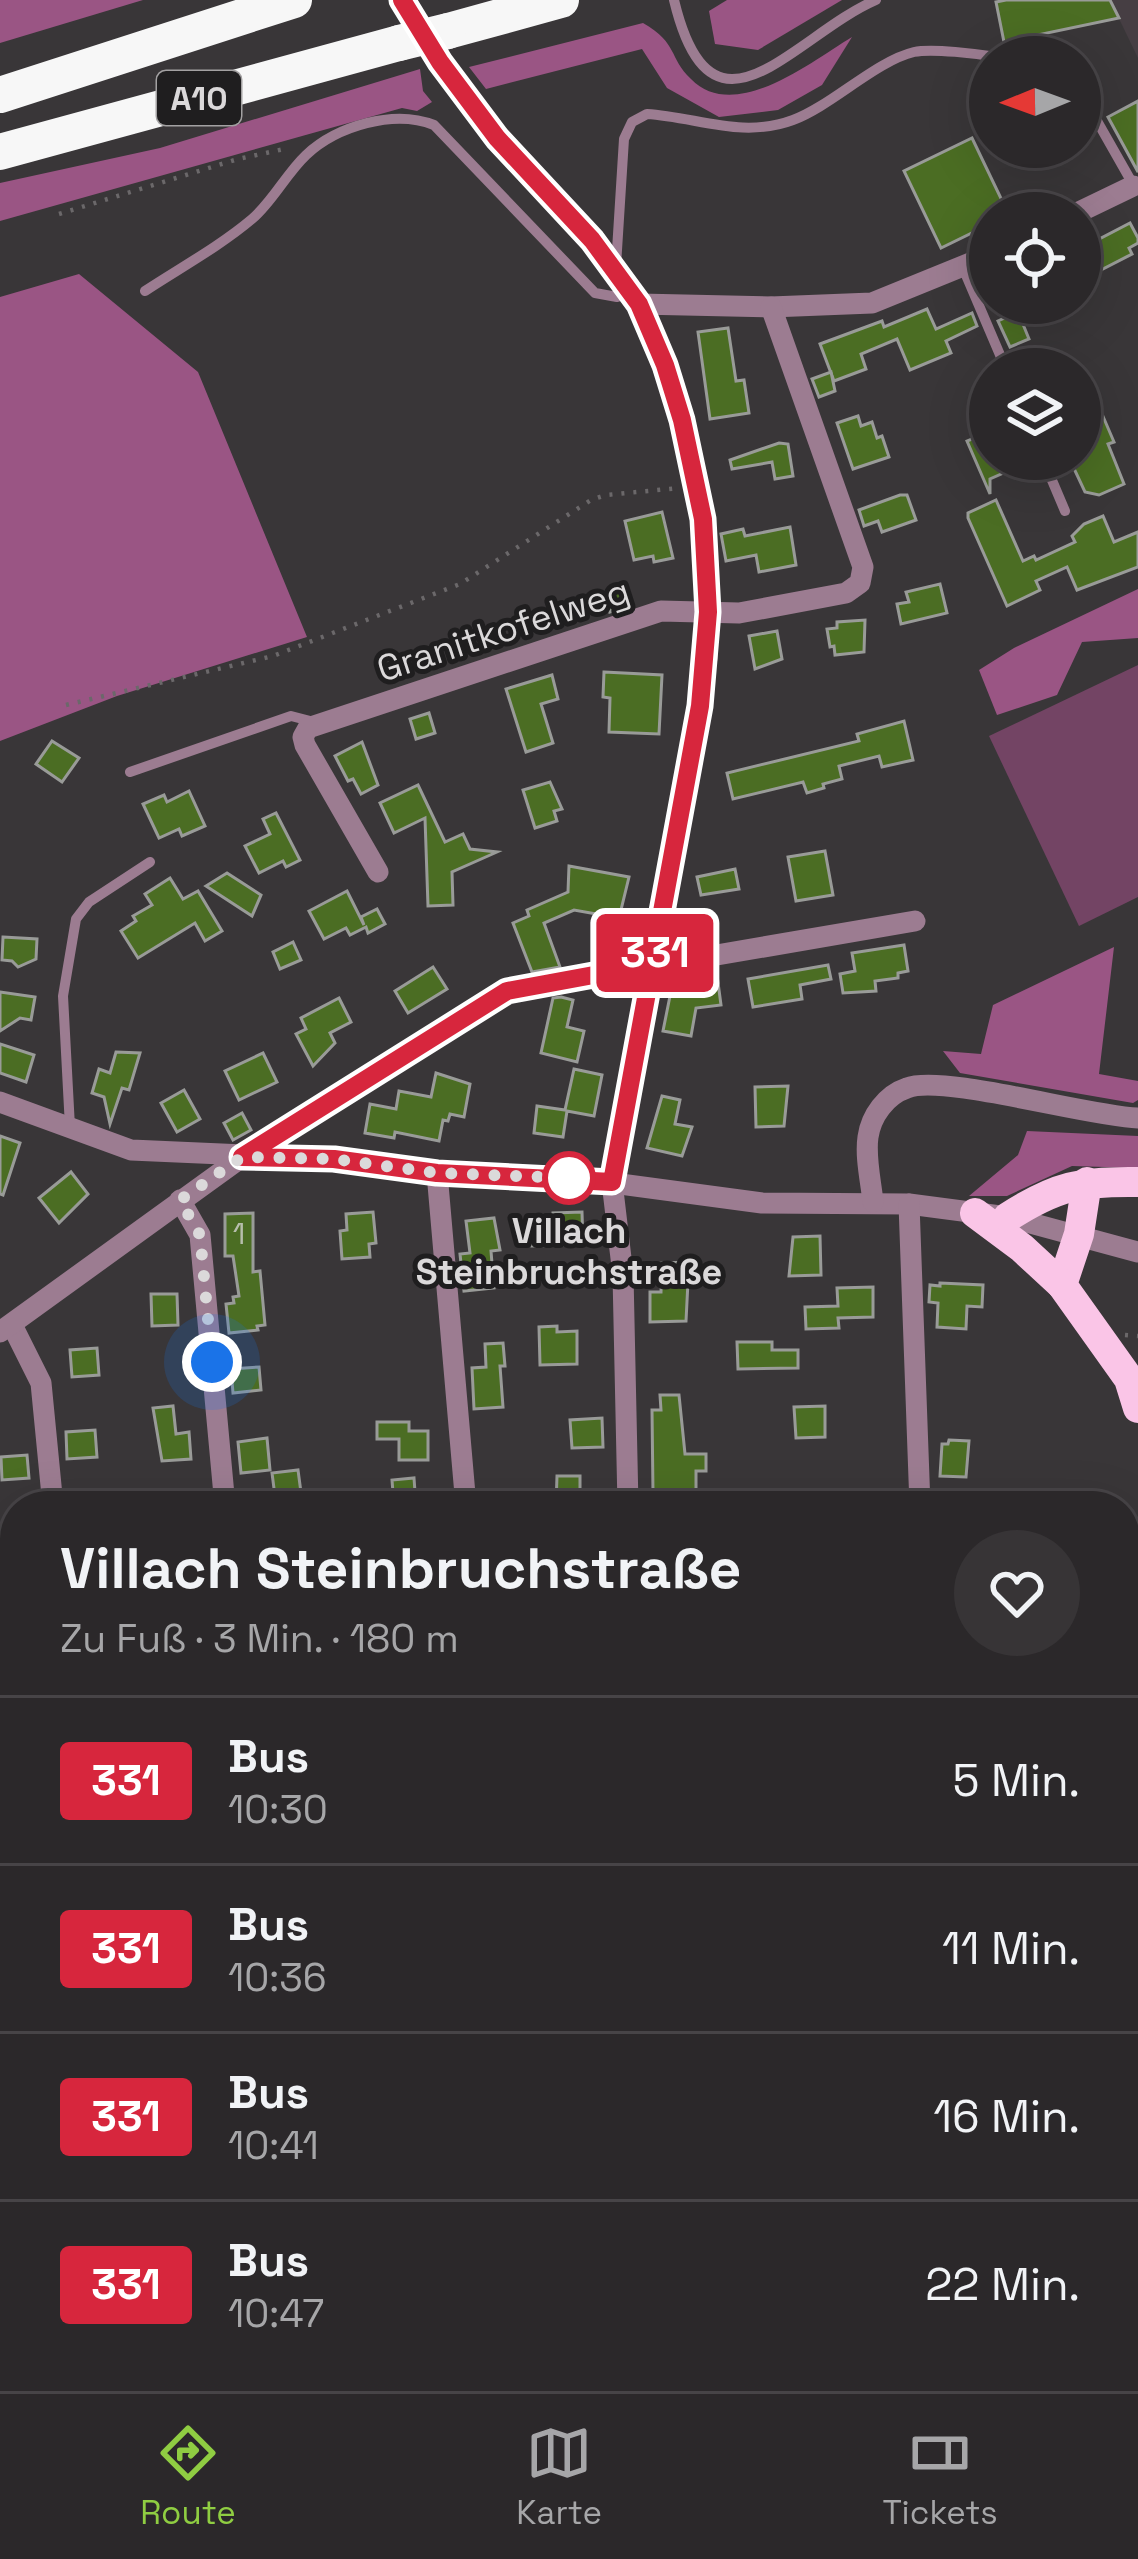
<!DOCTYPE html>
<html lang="de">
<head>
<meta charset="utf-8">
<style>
	body { margin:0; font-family:"Space Grotesk",sans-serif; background:#373436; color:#f1f3f6; height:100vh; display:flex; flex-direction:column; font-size:45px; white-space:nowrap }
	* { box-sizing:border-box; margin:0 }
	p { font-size:39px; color:#a6a6a8 }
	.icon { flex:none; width:66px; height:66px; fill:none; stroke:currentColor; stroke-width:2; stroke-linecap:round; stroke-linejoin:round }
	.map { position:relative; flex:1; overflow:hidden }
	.sheet { position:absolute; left:0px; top:1491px; width:1140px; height:900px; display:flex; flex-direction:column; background:#2b282a; border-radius:48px 48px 0 0; box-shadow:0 12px 48px #0002,0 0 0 3px #474447 }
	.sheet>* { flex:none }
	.badge { padding:0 24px; border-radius:9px; font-size:42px; line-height:78px }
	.needle { width:78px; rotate:269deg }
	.controls { position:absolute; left:969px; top:36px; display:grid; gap:24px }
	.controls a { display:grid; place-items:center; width:132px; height:132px; border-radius:50%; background:#2b282a; box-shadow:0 12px 48px #0002,0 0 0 3px #474447; font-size:60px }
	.you { position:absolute; width:60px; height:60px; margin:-30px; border:9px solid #fff; border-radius:50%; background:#1a73e8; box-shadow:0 0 0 18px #1a73e833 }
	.map>.badge { position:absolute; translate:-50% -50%; box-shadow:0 0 0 6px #fff }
	.round { display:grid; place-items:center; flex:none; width:126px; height:126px; border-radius:63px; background:#373436 }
	.summary { display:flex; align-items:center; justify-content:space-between; height:204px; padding:0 60px }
	h1 { font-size:57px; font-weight:600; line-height:90px }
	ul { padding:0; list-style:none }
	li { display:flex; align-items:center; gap:36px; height:168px; padding:0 60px; border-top:3px solid #474447 }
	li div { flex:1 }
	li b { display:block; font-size:45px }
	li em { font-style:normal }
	li .badge { min-width:132px; font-weight:700; text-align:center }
	.tab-bar { display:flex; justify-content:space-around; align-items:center; height:168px; border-top:3px solid #474447; background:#2b282a; font-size:33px; color:#a6a6a8 }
	.tab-bar a { display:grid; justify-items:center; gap:6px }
	.tab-bar .on { color:#8fcd42 }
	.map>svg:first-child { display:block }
	.built { fill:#463e43 }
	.green { fill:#734464 }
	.forest { fill:#9a5584 }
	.building { fill:#4b6d23; stroke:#999b98; stroke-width:3 }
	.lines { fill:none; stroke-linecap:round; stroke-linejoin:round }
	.path { stroke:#6b686a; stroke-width:4.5; stroke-dasharray:3 9; stroke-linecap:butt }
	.lane { stroke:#9c7c91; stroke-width:10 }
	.street { stroke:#9c7c91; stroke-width:21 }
	.primary { stroke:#fac5e7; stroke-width:30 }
	.highway { stroke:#f7f7f7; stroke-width:36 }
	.highway-bridge { stroke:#f7f7f7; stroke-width:36 }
	.line-casing { stroke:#fff; stroke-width:27 }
	.line { stroke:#d7263d; stroke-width:18 }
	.walk { stroke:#dbd9da; stroke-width:12; stroke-dasharray:0 21.6 }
	.stop-dot { fill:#fff; stroke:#d7263d; stroke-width:6 }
	.labels { text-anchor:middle; stroke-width:10; stroke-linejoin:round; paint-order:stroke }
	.number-label { font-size:30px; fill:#b7beac }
	.shield { fill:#1f1e1f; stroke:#a3a1a2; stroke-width:3 }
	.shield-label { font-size:33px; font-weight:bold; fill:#dbd9da }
	.street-label { font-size:36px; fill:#dbd9da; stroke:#1f1e1f }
	.stop-label { font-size:36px; font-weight:bold; fill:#dbd9da; stroke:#1f1e1f }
</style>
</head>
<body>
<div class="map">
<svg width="1138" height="2391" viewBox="0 0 1138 2391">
	<rect width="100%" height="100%" fill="#393638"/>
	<path class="built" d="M1110,0H1138V58Z"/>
	<path class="green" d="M1138,665V897L1079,926L989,736Z"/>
	<g class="forest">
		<path d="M0,0H143L0,43Z"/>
		<path d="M727,0H842L758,50L715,44L709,11Z"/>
		<path d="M643,23C679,44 668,57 691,79C735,124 812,61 852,37L822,85L778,110L719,117L667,88L642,49L486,89L469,67Z"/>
		<path d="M420,69L423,91L432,102L417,111L402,108L0,221V183L160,148Z"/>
		<path d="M79,274L198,372L307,637L117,696L0,741V297Z"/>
		<path d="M1138,589V638L1082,642L1057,695L997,715L979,670L1014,648Z"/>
		<path d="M1114,947L1099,1074L1138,1081V1100L1133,1103L960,1073L943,1051L981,1054L993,1005Z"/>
		<path d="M1027,1131L1138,1136V1168L1072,1166L1007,1196H969L1018,1155Z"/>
		<path d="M1138,1983V2391H1020L1023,2376H1125V2026Z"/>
	</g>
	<g class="building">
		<path d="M1006,0H1110L1119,18L1004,42L996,2Z"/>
		<path d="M1138,101V172L1108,117Z"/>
		<path d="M972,138L1008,213H990V224L941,248L904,171Z"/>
		<path d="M1130,223L1138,238V243L1129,248L1132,254L1099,271L1086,246Z"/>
		<path d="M927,309L936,329L972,313L977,326L946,341L951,353L910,370L897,339L861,354L866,369L834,381L820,344L882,321L884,327Z"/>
		<path d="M1018,312L1029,339L1010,347L998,321Z"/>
		<path d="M728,328L736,381L744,380L749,413L710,419L698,332Z"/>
		<path d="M831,372L835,391L819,397L812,379Z"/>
		<path d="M1102,414L1114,442L1108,444L1124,484L1099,495L1085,492L1070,460L1080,459V423Z"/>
		<path d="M858,416L861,426L872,422L877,438L882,436L889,457L853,469L837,423Z"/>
		<path d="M984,434L990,459L1033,460L990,479V494L967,441Z"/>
		<path d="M779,443L788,444L793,476L775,479L772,462L732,469L730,460Z"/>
		<path d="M900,495H907L916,520L882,532L878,521L864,526L859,510Z"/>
		<path d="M996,500L1023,561L1034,556L1036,560L1075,542L1072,536L1084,524L1103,516L1114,542L1138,532V567L1077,590L1067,567L1036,581L1040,590L1007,606L968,518V513Z"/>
		<path d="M662,512L673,558L654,562L653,556L634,560L625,521Z"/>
		<path d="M790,527L796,565L759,572L756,555L726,561L721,534L743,529L745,536Z"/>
		<path d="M940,584L947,613L901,624L897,604L909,602L906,592Z"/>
		<path d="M623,585L629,606L610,612L609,589Z"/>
		<path d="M865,620L864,652L835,655L834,646L830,647L827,629L837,628V622Z"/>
		<path d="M777,631L782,659L755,669L749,636Z"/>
		<path d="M604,672L662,675L659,734L609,732L610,698L603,697Z"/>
		<path d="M552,675L558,699L541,704L553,743L526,752L506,689Z"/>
		<path d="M429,713L435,733L416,739L410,719Z"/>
		<path d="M904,721L913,760L882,767L879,756L839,766L842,779L823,784L824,788L807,793L803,782L733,799L727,773L859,741L857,734Z"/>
		<path d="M52,741L79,758L62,782L36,764Z"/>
		<path d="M362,742L378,785L361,794L353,779L348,781L335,756Z"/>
		<path d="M550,782L562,809L554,811L557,821L535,828L523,790Z"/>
		<path d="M418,785L445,842L463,834L470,849L497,852L452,872L453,905L428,906L425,818L394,833L380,803Z"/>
		<path d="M189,791L205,826L182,836L179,829L159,838L143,804L164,795L167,802Z"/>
		<path d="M276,813L300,860L286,867L283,861L259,873L245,846L270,834L263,819Z"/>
		<path d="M825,851L833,895L796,901L788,857Z"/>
		<path d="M569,866L629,877L619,918L574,910L544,923L560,967L532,972L513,923L529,916L527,910L568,892Z"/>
		<path d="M735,869L739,889L701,895L697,877Z"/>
		<path d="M227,873L261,895L252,916L206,886Z"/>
		<path d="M170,878L183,899L198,891L222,931L205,941L195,923L138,958L121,931L136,921L133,916L152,905L145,894Z"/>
		<path d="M347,891L364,925L361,917L377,909L385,924L368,933L366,927L350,935L346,928L324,939L309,911Z"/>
		<path d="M3,937L37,939L36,959L18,967L12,961L2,960Z"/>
		<path d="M293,942L301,960L280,969L273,952Z"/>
		<path d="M904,945L908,971L898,973V978L875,981L876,991L843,993L840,974L855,971L852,953Z"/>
		<path d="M828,965L831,979L800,985L802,999L753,1007L748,979Z"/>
		<path d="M433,967L447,989L408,1013L395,991Z"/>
		<path d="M717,975L721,1005L696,1008L691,1036L663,1031L673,981Z"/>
		<path d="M0,992L35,997L31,1020L20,1018L0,1031Z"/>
		<path d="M561,997L573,1000L567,1027L584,1031L577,1062L541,1053L553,998Z"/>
		<path d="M339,998L351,1022L330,1033L335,1043L313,1066L296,1034L306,1029L301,1018Z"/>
		<path d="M0,1044L34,1055L26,1082L0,1073Z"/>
		<path d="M116,1052L140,1053L129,1090L122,1088L110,1124L104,1097L92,1093L99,1069L110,1073Z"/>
		<path d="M263,1053L277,1082L239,1100L225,1071Z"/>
		<path d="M574,1069L602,1075L594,1116L567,1111L563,1137L534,1133L537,1106L565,1110Z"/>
		<path d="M436,1073L470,1084L464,1117L450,1114L448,1121L443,1120L439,1141L395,1132L394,1138L365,1133L370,1104L396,1109L399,1091L431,1097Z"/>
		<path d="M788,1086L784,1126L756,1127L755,1087Z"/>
		<path d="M184,1090L200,1119L177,1132L161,1103Z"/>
		<path d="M662,1096L680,1100L675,1124L692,1127L682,1156L647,1148Z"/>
		<path d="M242,1113L251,1130L233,1140L224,1123Z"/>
		<path d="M0,1136L20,1143L3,1195L0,1194Z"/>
		<path d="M71,1172L88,1194L59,1223L39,1198Z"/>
		<path d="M373,1212L376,1243L369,1244L370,1257L342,1259L340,1231L347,1230L346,1214Z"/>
		<path d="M582,1212L583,1245L532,1246V1226H553V1213Z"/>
		<path d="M253,1213V1272L260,1271L265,1325L257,1326L258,1330L229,1333L226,1304L234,1303L233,1297L239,1296L233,1256H225V1214Z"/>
		<path d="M494,1218L500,1250L491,1251L494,1288L464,1291L460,1254L470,1253L466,1221Z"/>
		<path d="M820,1236L821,1275L789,1276L793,1237Z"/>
		<path d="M689,1262L686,1321L650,1322V1292H661L662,1263Z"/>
		<path d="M940,1283L983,1285L982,1307L967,1306L966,1329L937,1327L938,1303L929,1302L930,1285L940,1286Z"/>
		<path d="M873,1287V1317L838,1318L839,1328L806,1329L805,1307L838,1306L837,1288Z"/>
		<path d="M151,1294H177L178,1325L152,1326Z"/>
		<path d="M557,1326V1332L577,1331V1364L540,1365L539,1327Z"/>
		<path d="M737,1342H772V1350H798V1368L738,1369Z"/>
		<path d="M503,1343L505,1366H500L503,1407L474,1409L472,1368L486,1367L485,1344Z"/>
		<path d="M97,1348L99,1375L72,1377L70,1350Z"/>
		<path d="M259,1367L261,1390L233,1393L231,1369Z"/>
		<path d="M660,1395H679L685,1454H706V1471H696V1493H653L652,1410H661Z"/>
		<path d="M173,1406L176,1434L189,1432L191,1459L162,1461L153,1408Z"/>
		<path d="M825,1406V1437L796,1438L794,1407Z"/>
		<path d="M602,1418L603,1447L572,1448L570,1420Z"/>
		<path d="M377,1422H409V1431H428V1460H399V1439H377Z"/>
		<path d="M95,1430L97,1457L67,1459L66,1432Z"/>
		<path d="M267,1438L270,1470L241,1473L238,1442Z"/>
		<path d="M949,1440L969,1441L966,1477L940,1476L942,1444H948Z"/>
		<path d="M27,1455L29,1478L2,1480L1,1457Z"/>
		<path d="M298,1470L302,1500L276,1504L272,1473Z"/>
		<path d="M557,1476H580V1506H556Z"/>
		<path d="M414,1478L416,1506H394L392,1480Z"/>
	</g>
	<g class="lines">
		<g class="path">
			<path d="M59,214L238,159L289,148"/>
			<path d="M66,705L273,656L460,584L591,500L606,495L679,488"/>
			<path d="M1125,1335L1138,1336"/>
			<path d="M1125,1764L1138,1713"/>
			<path d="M1125,1981L1138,1938"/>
			<path d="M999,2391L1003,2376"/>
		</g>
		<g class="lane">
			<path d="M674,0C712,158 793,36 876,0"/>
			<path d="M1080,91L1134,186"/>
			<path d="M616,266L624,139L632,122L647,114C697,117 742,139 793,120C831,106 876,61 914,52C932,48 978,54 997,57"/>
			<path d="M963,268L1006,369"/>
			<path d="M145,291C180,268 220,246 252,219C273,201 286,174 306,155C337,126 394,109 434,125L595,293L617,297L631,292"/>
			<path d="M1043,459L1065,511"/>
			<path d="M130,772L291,716L318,723"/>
			<path d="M70,1127L63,996L76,919L89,902L150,862"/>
		</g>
		<g class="street">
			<path d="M402,0L440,62L497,138L592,240L639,304L683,420L703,519L708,564L707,658L612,1182L623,1275L628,1506"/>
			<path d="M1077,213L1133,186"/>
			<path d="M639,304L771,307L872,303L990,255"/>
			<path d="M378,872L305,745L303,737L308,728L661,611L739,613L846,593L860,583L863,567L771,307"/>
			<path d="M0,1102L131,1150L334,1159L437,1173L583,1179L762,1203L909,1204L1008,1217L1138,1252"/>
			<path d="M437,1173L466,1506"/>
			<path d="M180,1200L200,1235L225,1506"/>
			<path d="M873,1202C871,1182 865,1157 868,1137C871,1116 886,1095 907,1088C942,1074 1087,1116 1138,1118"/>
			<path d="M909,1204L920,1506"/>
			<path d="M12,1325L41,1383L53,1506"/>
			<path d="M0,1332L242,1157L507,991L915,921"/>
			<path d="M0,1783L15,1777"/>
			<path d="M0,2028L15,2027"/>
			<path d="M0,2214H15"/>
			<path d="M692,2376L694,2391"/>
			<path d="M255,2391L256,2376"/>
			<path d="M928,2391L933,2376"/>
		</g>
		<g class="primary">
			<path d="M1087,1182L1079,1234L1062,1285L1129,1379L1138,1408"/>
			<path d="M975,1213L1022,1248L1062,1285"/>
			<path d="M1008,1217C1056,1186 1081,1181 1138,1182"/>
			<path d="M1125,1890L1138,1842"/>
			<path d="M967,2391L973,2376"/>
		</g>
		<g class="highway">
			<path d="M448,31L561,0"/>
			<path d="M0,95L294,0"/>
			<path d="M0,152L399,43"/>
		</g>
		<path class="highway-bridge" d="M399,43L448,31"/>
	</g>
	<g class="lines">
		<defs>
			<path id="line" d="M402,0L440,62L497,138L592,240L639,304L665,365L682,420L703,519L708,612L700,706L612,1182L437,1173L334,1159L242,1157L507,991L637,967"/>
		</defs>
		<use href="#line" class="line-casing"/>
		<use href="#line" class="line"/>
		<path class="walk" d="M212,1362L200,1235L180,1200L242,1157L334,1159L437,1173L569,1178"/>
	</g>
	<circle class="stop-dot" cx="569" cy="1178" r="24"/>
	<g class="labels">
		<g class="number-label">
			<text x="239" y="1244">1</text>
		</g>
		<rect class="shield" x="157" y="71" width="84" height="54" rx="9"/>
		<g class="shield-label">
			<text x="199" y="110">A10</text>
		</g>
		<g class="street-label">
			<text transform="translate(503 629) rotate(-18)" y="13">Granitkofelweg</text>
		</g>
		<g class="stop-label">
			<text x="569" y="1243">Villach<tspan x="569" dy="41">Steinbruchstraße</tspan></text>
		</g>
	</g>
</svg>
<div class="controls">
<a><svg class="needle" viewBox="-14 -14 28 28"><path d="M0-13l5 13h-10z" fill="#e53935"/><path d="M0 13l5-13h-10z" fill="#a6a6a8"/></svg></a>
<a><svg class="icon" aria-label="locate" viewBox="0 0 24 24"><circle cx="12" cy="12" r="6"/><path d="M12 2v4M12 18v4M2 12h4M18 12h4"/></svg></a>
<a><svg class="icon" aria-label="layers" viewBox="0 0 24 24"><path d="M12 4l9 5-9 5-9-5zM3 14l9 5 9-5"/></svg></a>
</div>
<div class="you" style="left:212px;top:1362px"></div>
<b class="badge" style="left:655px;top:953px;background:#d7263d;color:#fff">331</b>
<section class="sheet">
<div class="summary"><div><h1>Villach Steinbruchstraße</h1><p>Zu Fuß · 3 Min. · 180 m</p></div><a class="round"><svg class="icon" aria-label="heart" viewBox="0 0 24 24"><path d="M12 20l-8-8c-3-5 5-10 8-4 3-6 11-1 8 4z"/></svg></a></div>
<ul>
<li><span class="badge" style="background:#d7263d;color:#fff">331</span><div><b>Bus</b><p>10:30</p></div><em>5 Min.</em></li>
<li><span class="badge" style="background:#d7263d;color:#fff">331</span><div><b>Bus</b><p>10:36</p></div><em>11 Min.</em></li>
<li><span class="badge" style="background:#d7263d;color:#fff">331</span><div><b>Bus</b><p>10:41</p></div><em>16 Min.</em></li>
<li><span class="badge" style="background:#d7263d;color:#fff">331</span><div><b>Bus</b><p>10:47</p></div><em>22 Min.</em></li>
</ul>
</section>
</div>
<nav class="tab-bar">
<a class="on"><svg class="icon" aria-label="directions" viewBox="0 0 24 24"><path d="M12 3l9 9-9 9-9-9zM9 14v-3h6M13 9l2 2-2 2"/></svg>Route</a>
<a><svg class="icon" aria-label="map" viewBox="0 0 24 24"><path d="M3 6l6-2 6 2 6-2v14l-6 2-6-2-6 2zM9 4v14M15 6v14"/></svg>Karte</a>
<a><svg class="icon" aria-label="tickets" viewBox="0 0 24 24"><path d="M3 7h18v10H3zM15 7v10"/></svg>Tickets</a>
</nav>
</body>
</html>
